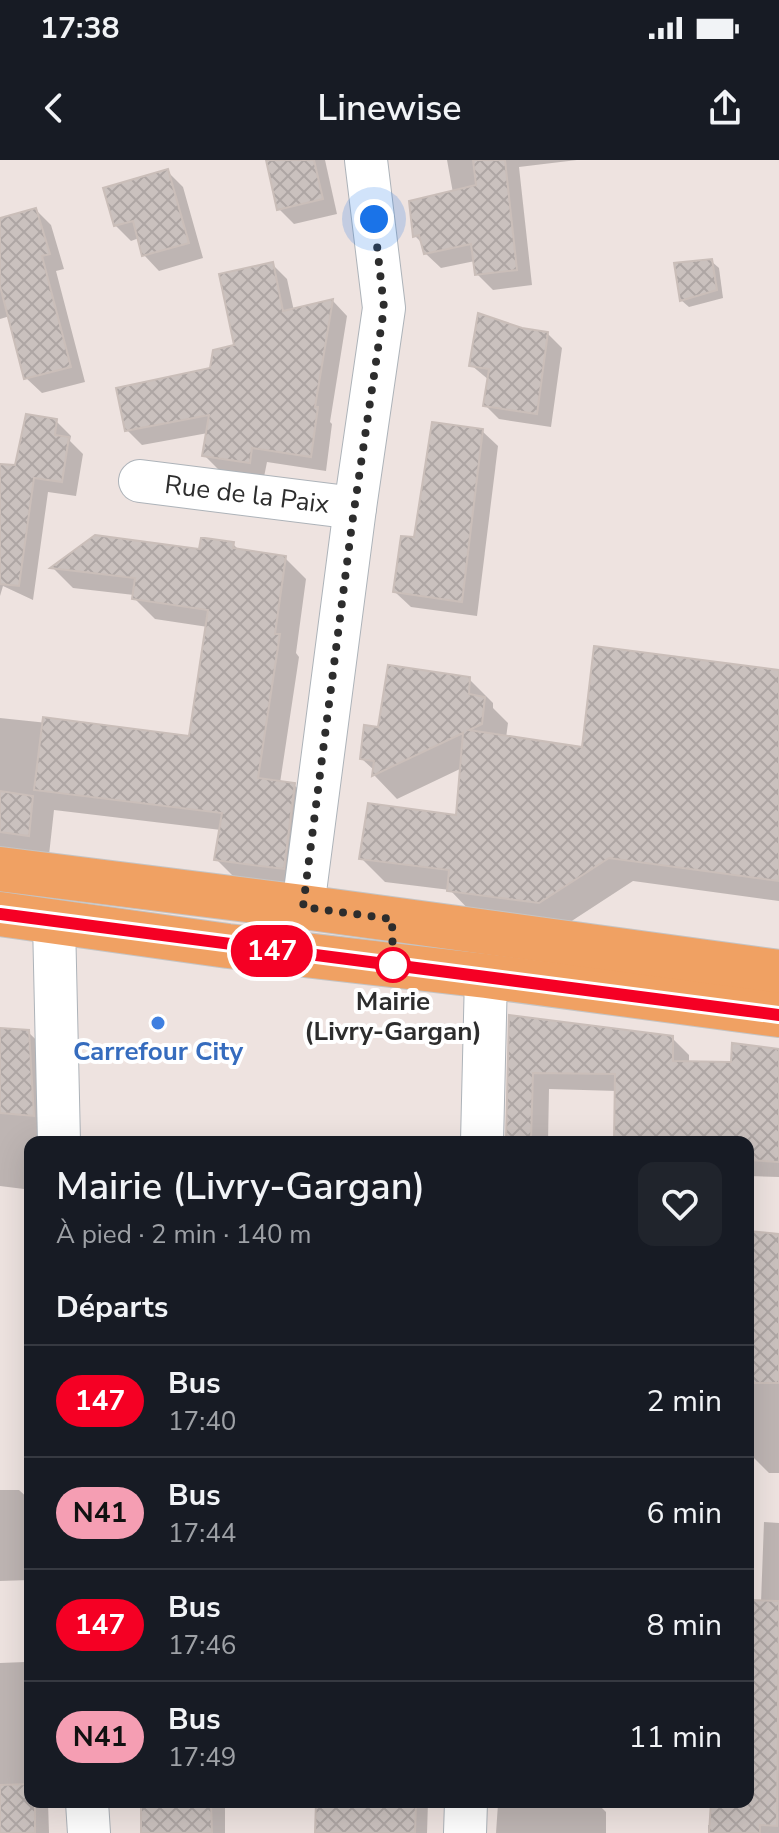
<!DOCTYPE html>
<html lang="fr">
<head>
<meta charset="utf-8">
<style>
	body { margin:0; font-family:"Nunito Sans",sans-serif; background:#20242c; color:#f1f3f6; height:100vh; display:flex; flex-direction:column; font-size:30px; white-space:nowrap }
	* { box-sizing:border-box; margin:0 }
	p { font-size:26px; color:#9ea1a6 }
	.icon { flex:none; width:44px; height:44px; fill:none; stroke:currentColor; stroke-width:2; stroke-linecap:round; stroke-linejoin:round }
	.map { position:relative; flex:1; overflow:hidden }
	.sheet { position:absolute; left:24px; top:976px; width:730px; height:672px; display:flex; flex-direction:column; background:#171b24; border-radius:16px; box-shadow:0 8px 32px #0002 }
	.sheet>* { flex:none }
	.badge { padding:0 16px; border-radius:26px; font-size:28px; line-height:52px }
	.you { position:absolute; width:40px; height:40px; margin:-20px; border:6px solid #fff; border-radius:50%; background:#1a73e8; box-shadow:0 0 0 12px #1a73e833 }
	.map>.badge { position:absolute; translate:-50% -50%; box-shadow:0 0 0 4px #fff }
	h2 { padding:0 32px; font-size:30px; line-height:72px }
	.round { display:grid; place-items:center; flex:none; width:84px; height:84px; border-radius:16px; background:#20242c }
	.summary { display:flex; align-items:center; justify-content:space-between; height:136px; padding:0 32px }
	h1 { font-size:38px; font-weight:600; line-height:60px }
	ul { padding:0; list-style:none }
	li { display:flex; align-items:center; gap:24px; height:112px; padding:0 32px; border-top:2px solid #363941 }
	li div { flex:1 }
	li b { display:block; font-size:30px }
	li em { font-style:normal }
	li .badge { min-width:88px; font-weight:700; text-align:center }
	.status { display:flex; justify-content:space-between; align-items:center; height:56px; padding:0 40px; background:#171b24; direction:ltr }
	.status svg { height:22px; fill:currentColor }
	header { display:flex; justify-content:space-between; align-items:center; height:104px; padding:0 32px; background:#171b24; font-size:36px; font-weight:600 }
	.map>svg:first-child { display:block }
	.shadow { fill:#0003 }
	.building { fill:url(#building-cross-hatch); stroke:#cabeb9; stroke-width:2 }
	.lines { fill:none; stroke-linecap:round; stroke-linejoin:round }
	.minor-casing { stroke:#adb3b9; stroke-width:44 }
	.primary-casing { stroke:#c4c4c4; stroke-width:46 }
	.minor { stroke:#fff; stroke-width:42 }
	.primary { stroke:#f0a163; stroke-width:44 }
	.line-casing { stroke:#fff; stroke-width:18 }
	.line { stroke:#f50024; stroke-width:12 }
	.walk { stroke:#2d2d2d; stroke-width:8; stroke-dasharray:0 14.4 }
	.stop-dot { fill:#fff; stroke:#f50024; stroke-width:4 }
	.shop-dot { fill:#3f7fe0; stroke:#fff; stroke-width:3 }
	.labels { text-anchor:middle; stroke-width:8; stroke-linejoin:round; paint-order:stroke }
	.street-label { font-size:26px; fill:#2d2d2d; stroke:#fff }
	.stop-label { font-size:26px; font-weight:bold; fill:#2d2d2d; stroke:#fff }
	.shop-label { font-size:26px; font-weight:bold; fill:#366cbe; stroke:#fff }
</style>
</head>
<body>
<div class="status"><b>17:38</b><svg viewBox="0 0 49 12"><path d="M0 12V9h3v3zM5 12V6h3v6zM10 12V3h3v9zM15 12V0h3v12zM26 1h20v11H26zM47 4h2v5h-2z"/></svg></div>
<header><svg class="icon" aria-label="back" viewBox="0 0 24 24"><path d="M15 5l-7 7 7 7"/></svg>Linewise<svg class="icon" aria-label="share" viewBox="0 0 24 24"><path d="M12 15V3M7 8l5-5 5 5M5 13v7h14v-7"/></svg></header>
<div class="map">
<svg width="779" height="1673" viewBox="0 0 779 1673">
	<defs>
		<pattern id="building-cross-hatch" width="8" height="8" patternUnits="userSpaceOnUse" patternTransform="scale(2)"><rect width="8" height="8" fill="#cac1be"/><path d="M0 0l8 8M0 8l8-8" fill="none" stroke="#aea6a4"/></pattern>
	</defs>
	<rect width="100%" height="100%" fill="#eee3e0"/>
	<g class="shadow">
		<path d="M268,0H325L337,54L294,64L279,49Z"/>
		<path d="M447,0H577L519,7L532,125L493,130L477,114L475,101L441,108L425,93L423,84L415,76L453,33Z"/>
		<path d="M168,12L183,27L203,98L159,111L144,95L139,78L131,81L115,65Z"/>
		<path d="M36,50L51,65L64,109L56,111L85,222L42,233L26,218L10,156L0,159V60Z"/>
		<path d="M711,101L719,108L723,138L689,147L681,140Z"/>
		<path d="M272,104L287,119L294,151L333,141L347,156L330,262L332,264L326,311L267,302L264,317L219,310L204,295L208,273L142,285L127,270L212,210L236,186Z"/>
		<path d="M521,170L548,174L562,188L551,267L499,259L485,245L489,220L471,205Z"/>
		<path d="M56,261L71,276L70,281L83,294L76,336L48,332L33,440L3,426L0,436V329Z"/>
		<path d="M482,271L498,286L477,456L411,447L395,432L415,380Z"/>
		<path d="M233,384L240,391L285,398L306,419L296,493L299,497L280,623L294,625L315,645L304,729L237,720L216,699L221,670L54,650L49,695L0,689V558L191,578L208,467L155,459L134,438V435L73,428L53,408L201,392Z"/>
		<path d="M779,512V741L633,721L564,766L473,754L450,730L385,722L361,698L457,658L462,608L397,639L374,615L375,611L362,599L380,570L469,519L493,543V548L508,563L506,578L583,589Z"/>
		<path d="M511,857L672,878L689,895V903L733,904L779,892V1017L748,1016V982H616L617,931L549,929L548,982H511L508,979Z"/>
		<path d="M0,868L28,872L55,898L59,982L37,979V982H30V1023H25L24,1029L0,1026Z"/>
		<path d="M748,1073L779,1076V1313H769L752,1296L754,1239H748Z"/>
		<path d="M0,1330H19L30,1340V1420L0,1421Z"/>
		<path d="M764,1362L779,1363V1673H708V1665H712V1642H748V1442H761Z"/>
		<path d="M25,1502L30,1507V1642H48L49,1673H0V1503Z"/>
		<rect x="143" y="1642" width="82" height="31"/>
		<path d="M318,1642H428L427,1673H317Z"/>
		<path d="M513,1642H596L606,1652V1673H496L498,1644H513Z"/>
	</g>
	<g class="building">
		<path d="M266,0H314L323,39L277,50Z"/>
		<path d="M473,0H505L517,110L475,115L471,84L424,94L419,75L413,77L409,41L476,25Z"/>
		<path d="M168,9L189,83L142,96L133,61L114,66L103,28Z"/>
		<path d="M36,48L50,94L42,96L71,207L24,219L0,126V58Z"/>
		<path d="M712,99L717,130L680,141L674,103Z"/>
		<path d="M273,102L283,151L333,139L315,247H318L311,297L252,288L250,303L202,296L209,255L125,271L116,228L210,208L213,190L234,185L219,114Z"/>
		<path d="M478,153L522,168L548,172L537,254L483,246L489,209L469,206Z"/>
		<path d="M26,254L57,259L55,275L69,277L62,322L34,318L19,426L0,424V304L15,305Z"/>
		<path d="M432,262L483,269L462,442L393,432L401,376L414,377Z"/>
		<path d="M95,375L199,389L201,378H205L234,382L233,388L286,396L275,474H280L258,618L295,623L284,709L214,700L222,653L34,630L43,557L189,576L208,450L132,439L135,418L50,408Z"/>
		<path d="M594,486L779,510V721L609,698L539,743L447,731L449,710L359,699L368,643L456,655L463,573L372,616L374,601L360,599L364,565L378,567L388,505L470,517L469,534L485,537L482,564L469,570L582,587Z"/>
		<path d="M0,631L33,636L29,676L0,672Z"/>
		<path d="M509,855L673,876V901L731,902L732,883L779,889V1002L748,1000V982H614L615,914L533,913L531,980H506Z"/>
		<path d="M0,868L29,870L34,956L0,953Z"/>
		<path d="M749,1071L779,1074V1223H748Z"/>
		<path d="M748,1440L779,1441L777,1666L760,1665V1673H709L711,1642H748Z"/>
		<path d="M30,1624V1642H35V1673H0V1625Z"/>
		<path d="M141,1642H211L212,1673H141Z"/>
		<path d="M316,1642H416L415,1673H315Z"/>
	</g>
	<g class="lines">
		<defs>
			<g id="minor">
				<path d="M140,321L355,348"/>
				<path d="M303,747L355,348L384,148L366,0"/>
				<path d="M54,762L59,982"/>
				<path d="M482,982L486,816"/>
				<path d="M87,1642L89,1673"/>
				<path d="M465,1673L466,1642"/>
			</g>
			<g id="primary">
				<path d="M0,709L303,747L779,812"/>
				<path d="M0,754L228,786L486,816L779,855"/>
			</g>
		</defs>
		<use href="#minor" class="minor-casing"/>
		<use href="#primary" class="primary-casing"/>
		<use href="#minor" class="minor"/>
		<use href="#primary" class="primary"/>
	</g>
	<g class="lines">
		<defs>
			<path id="line" d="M0,754C259,790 519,821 779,855"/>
		</defs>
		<use href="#line" class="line-casing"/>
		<use href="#line" class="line"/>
		<path class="walk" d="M374,59L384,148L352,364L303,747L392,759L393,805"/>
	</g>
	<circle class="stop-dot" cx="393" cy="805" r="16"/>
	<circle class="shop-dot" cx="158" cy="863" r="8"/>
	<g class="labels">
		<g class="street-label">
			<text transform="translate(247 334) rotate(7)" y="9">Rue de la Paix</text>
		</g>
		<g class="stop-label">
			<text x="393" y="850">Mairie<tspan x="393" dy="30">(Livry-Gargan)</tspan></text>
		</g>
		<g class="shop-label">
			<text x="158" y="900">Carrefour City</text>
		</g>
	</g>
</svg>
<div class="you" style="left:374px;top:59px"></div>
<b class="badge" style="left:272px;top:791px;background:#f50024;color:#fff">147</b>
<section class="sheet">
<div class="summary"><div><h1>Mairie (Livry-Gargan)</h1><p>À pied · 2 min · 140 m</p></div><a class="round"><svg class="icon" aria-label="heart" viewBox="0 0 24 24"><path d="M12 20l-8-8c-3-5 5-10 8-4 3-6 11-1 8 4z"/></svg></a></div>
<h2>Départs</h2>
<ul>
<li><span class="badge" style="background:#f50024;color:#fff">147</span><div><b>Bus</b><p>17:40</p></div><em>2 min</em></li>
<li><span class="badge" style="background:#f59eb3;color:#111">N41</span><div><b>Bus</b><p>17:44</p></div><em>6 min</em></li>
<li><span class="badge" style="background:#f50024;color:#fff">147</span><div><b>Bus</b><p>17:46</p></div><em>8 min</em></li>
<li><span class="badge" style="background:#f59eb3;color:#111">N41</span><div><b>Bus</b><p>17:49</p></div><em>11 min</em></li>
</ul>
</section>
</div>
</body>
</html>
